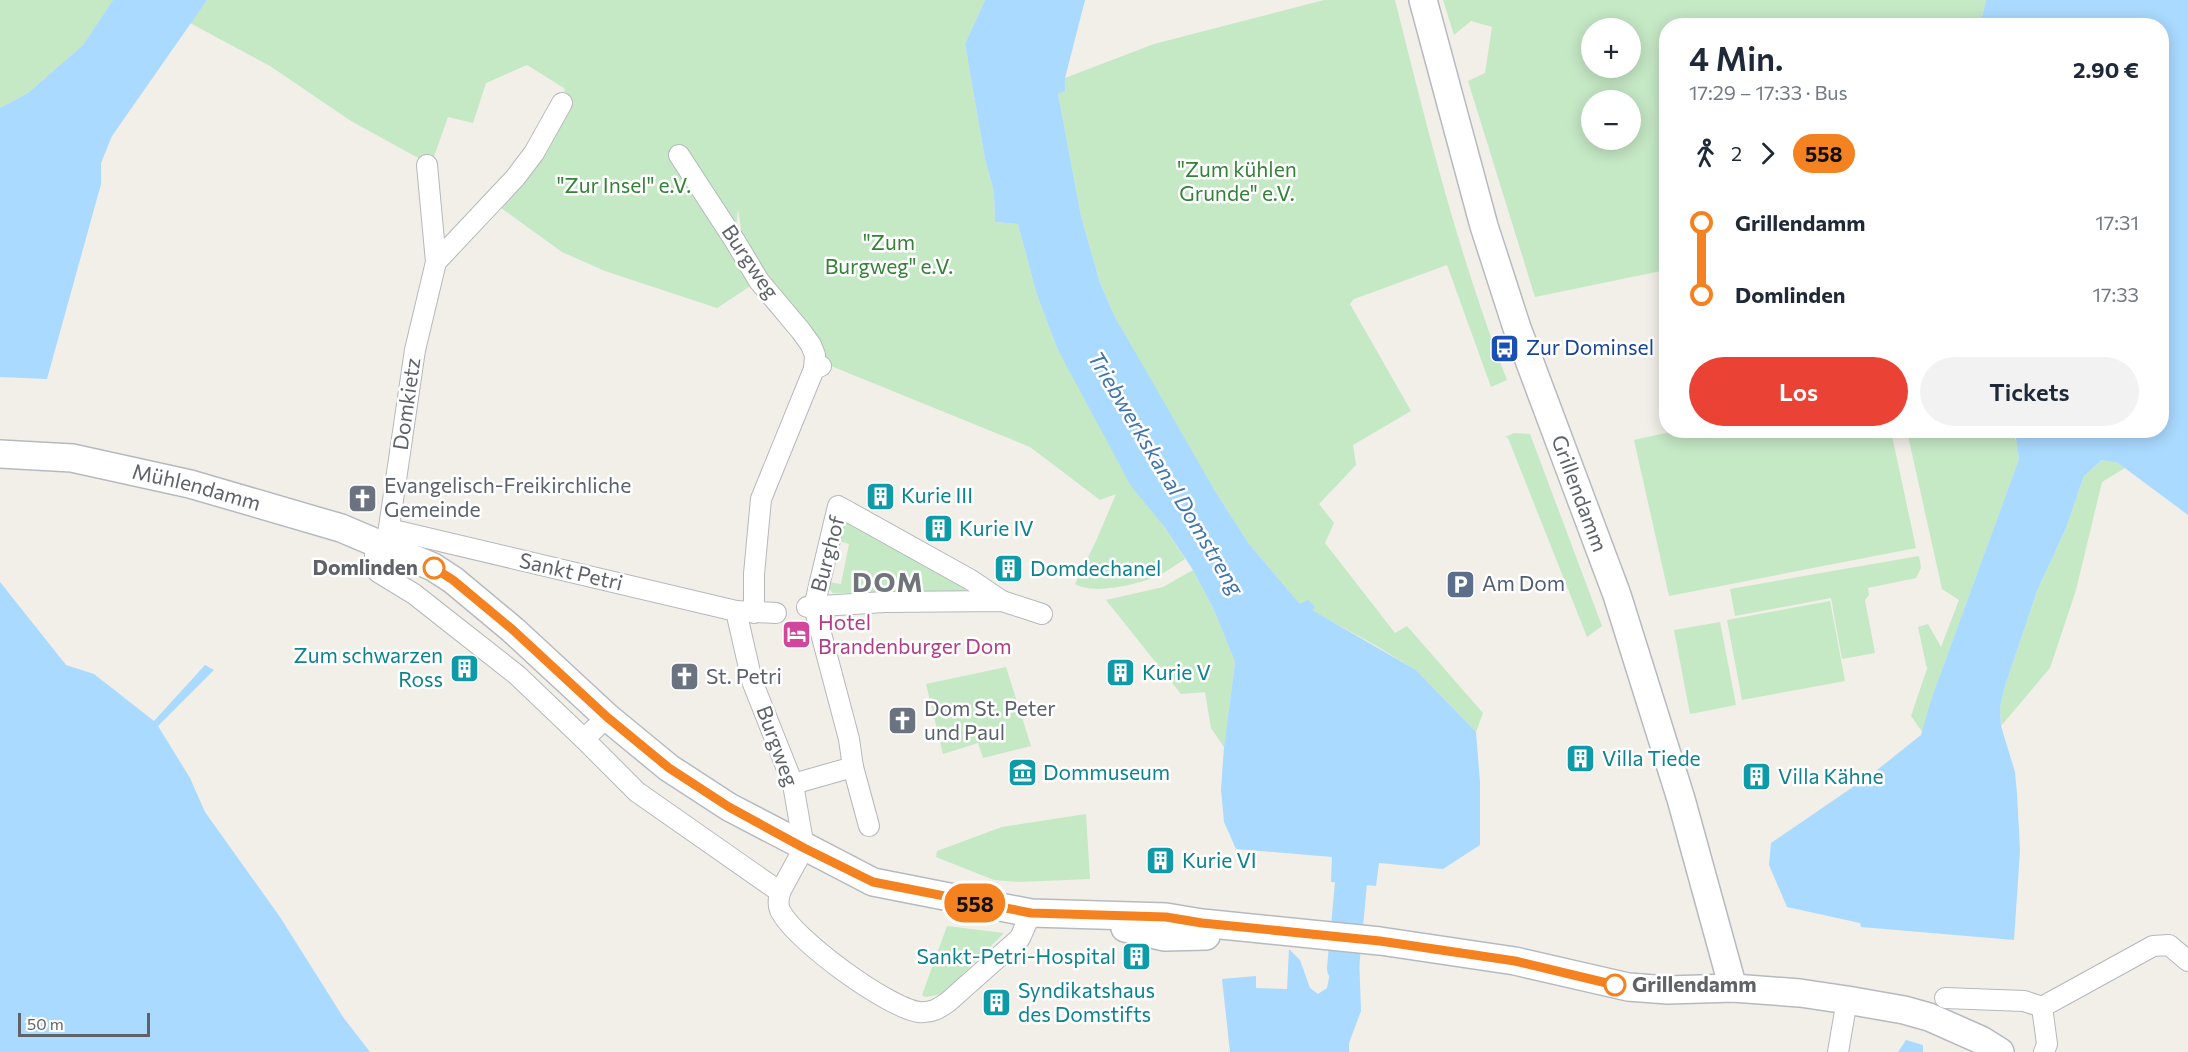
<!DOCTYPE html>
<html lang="de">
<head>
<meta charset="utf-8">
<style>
	body { margin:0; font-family:Commissioner,sans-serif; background:#f2f2f3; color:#1f2937; height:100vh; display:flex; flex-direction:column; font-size:22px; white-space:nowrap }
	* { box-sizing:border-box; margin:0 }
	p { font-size:20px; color:#747a83 }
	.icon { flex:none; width:33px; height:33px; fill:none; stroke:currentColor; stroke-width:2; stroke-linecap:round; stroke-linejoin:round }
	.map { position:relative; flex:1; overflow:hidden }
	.panel { position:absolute; left:1659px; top:18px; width:510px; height:420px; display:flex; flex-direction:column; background:#fff; border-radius:24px; box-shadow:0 3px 15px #0003 }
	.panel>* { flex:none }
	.badge { padding:0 12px; border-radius:20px; font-size:21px; line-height:39px }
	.fabs { position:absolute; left:1581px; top:18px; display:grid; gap:12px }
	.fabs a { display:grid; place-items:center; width:60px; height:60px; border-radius:50%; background:#fff; box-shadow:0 3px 15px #0003; font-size:30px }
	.scale { position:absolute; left:18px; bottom:15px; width:132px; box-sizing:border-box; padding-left:6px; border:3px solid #5f6368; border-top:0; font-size:16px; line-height:21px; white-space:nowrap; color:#5f6368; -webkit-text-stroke:4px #fff; paint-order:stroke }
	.map>.badge { position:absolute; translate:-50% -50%; box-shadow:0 0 0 3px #fff }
	.legs { display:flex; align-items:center; gap:9px; height:66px; padding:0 30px; font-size:20px }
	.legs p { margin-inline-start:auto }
	.head { display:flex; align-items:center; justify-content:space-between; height:102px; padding:0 30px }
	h1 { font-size:33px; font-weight:600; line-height:45px }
	.cta { display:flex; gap:12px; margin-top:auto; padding:12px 30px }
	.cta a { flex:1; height:69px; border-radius:36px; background:#ea4335; color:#fff; font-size:24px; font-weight:600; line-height:69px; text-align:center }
	.cta a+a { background:#f2f2f3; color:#1f2937 }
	ul { padding:0 30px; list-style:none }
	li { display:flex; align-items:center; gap:21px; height:72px; font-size:22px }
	li i { display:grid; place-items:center; width:9px; height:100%; margin:0 8px; background:currentColor }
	li i::after { content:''; width:15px; height:15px; margin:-8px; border:4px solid; border-radius:50%; background:#fff }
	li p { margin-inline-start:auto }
	li:first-child i { background:linear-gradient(#0000 50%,currentColor 0) }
	li:last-child i { background:linear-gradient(currentColor 50%,#0000 0) }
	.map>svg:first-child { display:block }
	.green { fill:#c5e8c5; fill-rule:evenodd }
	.water { fill:#aadaff }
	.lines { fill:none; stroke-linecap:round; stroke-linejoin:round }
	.river { stroke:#aadaff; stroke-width:32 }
	.street-casing { stroke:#b5b8bc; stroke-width:22 }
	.secondary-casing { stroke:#b6babf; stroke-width:30 }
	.street { stroke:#fff; stroke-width:20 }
	.secondary { stroke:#fff; stroke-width:27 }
	.line-1-casing { stroke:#fff; stroke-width:14 }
	.line-1 { stroke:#f58220; stroke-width:9 }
	.stop-1-dot { fill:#fff; stroke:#f58220; stroke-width:3 }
	.labels { text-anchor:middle; stroke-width:5; stroke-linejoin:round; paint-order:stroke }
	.park-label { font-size:21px; fill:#348238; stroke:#fff }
	.street-label { font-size:21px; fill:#5f6368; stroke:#fff }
	.transit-label { font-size:21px; fill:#164399; stroke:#fff; text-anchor:start }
	.worship-label { font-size:21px; fill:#5b616d; stroke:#fff; text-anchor:start }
	.culture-label { font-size:21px; fill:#0d838f; stroke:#fff; text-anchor:start }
	.stop-label { font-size:21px; font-weight:bold; fill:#5f6368; stroke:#fff; text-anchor:end }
	.service-label { font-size:21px; fill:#4e5e75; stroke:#fff; text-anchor:start }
	.hotel-label { font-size:21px; fill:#b23c85; stroke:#fff; text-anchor:start }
	.water-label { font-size:22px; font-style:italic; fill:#4174aa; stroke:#fff }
	.district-label { font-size:27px; font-weight:bold; letter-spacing:1.5px; fill:#70757a; stroke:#fff }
</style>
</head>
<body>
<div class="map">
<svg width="2188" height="1052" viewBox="0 0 2188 1052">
	<rect width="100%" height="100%" fill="#f1efe8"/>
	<g class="green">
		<path d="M0,0H113L83,45L28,93L0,108Z"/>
		<path d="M207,0H985L965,44L985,159L994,192L995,222L1018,224L1036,292L1057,348L1163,525L1185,559C1175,565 1164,574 1153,578C1132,585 1094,595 1075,584L1096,541L1116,494L1100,500L1030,447L826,364L744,248L738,209L734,251L755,283L717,308L605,271L562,252L501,208L542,158L568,108L564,88L527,65L486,83L473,123L448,117L431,165L351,121L270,66L190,23Z"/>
		<path d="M1324,0H1395C1427,128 1459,257 1507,380L1491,387L1447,265L1354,299L1350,304L1411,411L1353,445L1356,465L1319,504L1334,523L1325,543L1395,633L1407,626L1483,713L1476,732L1416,670L1375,645L1300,604L1249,544L1215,491L1154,388L1115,317L1100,283L1081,216L1058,94L1065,91V78L1154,44Z"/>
		<path d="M1443,0H1986L1980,25L1666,26V270L1535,297L1468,81L1485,73L1492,27L1471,21L1454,35ZM1592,28H1630V68H1592ZM1592,100H1630V140H1592Z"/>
		<path d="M1679,430L1891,431L1916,548L1669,596L1634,440Z"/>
		<path d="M1907,431H2010L2017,442L2019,459L1932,697L1923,733L1911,716L1927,669L1918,627L1928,624L1941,647L1959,600L1942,589Z"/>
		<path d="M1514,433L1530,434L1602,626L1587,637L1508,438L1505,437Z"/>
		<path d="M2102,460L2118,463L2125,468L2102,482L2076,590L2050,668L2001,726L2000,707L2005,686L2037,591L2066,528L2084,476Z"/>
		<path d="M841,518L888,539L885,544L901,553L904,548L941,569L939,574L955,583L958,579L966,588L963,592L833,593L827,587V582L841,584L849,544L836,540Z"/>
		<path d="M1919,556L1921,568L1916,578L1868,588L1869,595L1865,600L1875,653L1842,659L1831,598L1735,616L1730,589Z"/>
		<path d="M1193,570L1214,610L1235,662L1224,747L1211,728L1205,692L1181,694L1106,600L1163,587Z"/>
		<path d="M1830,601L1845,681L1742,700L1727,620Z"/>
		<path d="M1720,622L1736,705L1690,714L1674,630Z"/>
		<path d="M1006,667L1031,746L983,758L978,743L943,754L926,684Z"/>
		<path d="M1086,814L1090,879L1018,882L994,880L936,857L937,851L1002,827Z"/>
		<path d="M947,926L1004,933L943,994L926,997L922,995Z"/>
	</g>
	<g class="water">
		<path d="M113,0H207L112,136L101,163V184L47,379L0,377V108L28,93L83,45Z"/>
		<path d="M985,0H1085L1065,78V91L1058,94L1081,216L1100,283L1115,317L1215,491L1249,544L1300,604L1308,600L1315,607L1312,610L1416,670L1476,732L1480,782V845L1443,869L1379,863L1376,886L1331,882L1332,857L1236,849L1224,822L1221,790L1224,747L1235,662L1214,610L1193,570L1163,525L1131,486L1057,348L1036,292L1018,224L995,222L994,192L985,159L965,44Z"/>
		<path d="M1986,0H2188V515L2118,463L2102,460L2084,476L2066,528L2037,591L2005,686L2000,707L2001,726L2015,772L2017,794L2020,850L2014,940L1861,927L1860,923L1787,907L1769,865L1771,843L1872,774L1921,735L1932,697L2019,459L2015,431L2162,430V26L1980,25Z"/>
		<path d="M0,582L66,665L94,674L154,721L205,665L214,670L158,726L190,778L205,812L280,917L343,1017L370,1052H0Z"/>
		<path d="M1289,949L1300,960L1310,988L1318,994L1327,988L1334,952L1359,955L1361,1011L1349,1043V1052H1230L1222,979L1256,976V988L1287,989Z"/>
		<path d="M1906,1040L1923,1045V1052H1898Z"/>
	</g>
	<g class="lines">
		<path class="river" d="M1343,968L1355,841"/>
		<defs>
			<g id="street">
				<path d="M679,155L735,241L759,281L801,331L811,345L815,355L814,369"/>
				<path d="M436,262L515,178L534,153L562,103"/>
				<path d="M389,529L736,611L776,613"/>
				<path d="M387,541L415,350L436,262L427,165"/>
				<path d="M375,543V558L378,572L414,594L517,675L584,739"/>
				<path d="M807,607L884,602L1002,601L1042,614"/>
				<path d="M754,613V574L761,499L814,369L821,366"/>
				<path d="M607,717L584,739L637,792L780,892L804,848L793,784L752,681L736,611"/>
				<path d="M793,784L853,767"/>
				<path d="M869,826L853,767L849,739L814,607L838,506L971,580L1002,601"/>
				<path d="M780,892C779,899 777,903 780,910C793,939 888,1008 919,1012C932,1013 938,1009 948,1002L1020,938L1031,913"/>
				<path d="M1945,998L2024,1001L2042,1007L2153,946L2169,945L2188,961"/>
				<path d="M2042,1007L2047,1044L2044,1052"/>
				<path d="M1838,1052L1847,1000"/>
			</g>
			<g id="secondary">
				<path id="s1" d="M1423,0L1484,226L1517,328L1617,595L1681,799L1733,988"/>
				<path id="s2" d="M0,454L72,458L190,484L341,528L433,567L453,580L513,630L607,717L669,768L729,807L873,882L1031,913L1166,917L1202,923L1380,941L1515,961L1628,987L1668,990L1733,988L1800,993L1847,1000L1904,1010L1929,1017L1981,1040L2000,1052"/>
				<path d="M1125,928L1165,937L1206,936"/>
			</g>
		</defs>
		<use href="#street" class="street-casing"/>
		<use href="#secondary" class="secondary-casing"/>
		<use href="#street" class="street"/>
		<use href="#secondary" class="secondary"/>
	</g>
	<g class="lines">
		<defs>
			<path id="line-1" d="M434,568L453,580L513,630L607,717L669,768L729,807L804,848L873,882L1031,913L1166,917L1202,923L1380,941L1515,961L1615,985"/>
		</defs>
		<use href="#line-1" class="line-1-casing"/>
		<use href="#line-1" class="line-1"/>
	</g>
	<defs>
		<symbol id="bus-square" viewBox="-11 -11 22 22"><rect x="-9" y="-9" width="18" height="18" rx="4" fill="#1a4fb4" stroke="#fff"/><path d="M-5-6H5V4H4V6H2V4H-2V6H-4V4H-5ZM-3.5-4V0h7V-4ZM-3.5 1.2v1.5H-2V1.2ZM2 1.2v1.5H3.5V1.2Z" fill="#fff"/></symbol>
		<symbol id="building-square" viewBox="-11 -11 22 22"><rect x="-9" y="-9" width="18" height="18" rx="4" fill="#0f9aa8" stroke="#fff"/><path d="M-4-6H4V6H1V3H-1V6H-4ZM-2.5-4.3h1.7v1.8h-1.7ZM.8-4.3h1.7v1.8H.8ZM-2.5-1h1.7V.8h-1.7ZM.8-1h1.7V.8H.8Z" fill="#fff"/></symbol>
		<symbol id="church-square" viewBox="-11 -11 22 22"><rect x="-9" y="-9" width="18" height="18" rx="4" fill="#6b7280" stroke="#fff"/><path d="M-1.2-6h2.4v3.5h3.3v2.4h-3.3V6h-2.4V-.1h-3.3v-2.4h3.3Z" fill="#fff"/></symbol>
		<symbol id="parking-square" viewBox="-11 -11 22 22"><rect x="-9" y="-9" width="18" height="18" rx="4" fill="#5c6f8a" stroke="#fff"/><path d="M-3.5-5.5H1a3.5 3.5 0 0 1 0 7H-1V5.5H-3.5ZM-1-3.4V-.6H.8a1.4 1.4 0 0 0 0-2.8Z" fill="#fff"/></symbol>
		<symbol id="hotel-square" viewBox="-11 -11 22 22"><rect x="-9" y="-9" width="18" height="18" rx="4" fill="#d1479c" stroke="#fff"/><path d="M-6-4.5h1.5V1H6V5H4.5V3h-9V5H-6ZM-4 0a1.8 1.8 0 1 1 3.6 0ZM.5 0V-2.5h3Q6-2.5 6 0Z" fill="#fff"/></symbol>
		<symbol id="museum-square" viewBox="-11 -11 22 22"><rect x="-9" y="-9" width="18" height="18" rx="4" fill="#0f9aa8" stroke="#fff"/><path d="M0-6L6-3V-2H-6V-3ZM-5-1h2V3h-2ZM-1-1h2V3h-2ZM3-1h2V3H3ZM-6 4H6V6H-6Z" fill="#fff"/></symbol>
	</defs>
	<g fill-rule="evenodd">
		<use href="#bus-square" x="1488" y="332" width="33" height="33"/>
		<use href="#building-square" x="864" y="480" width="33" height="33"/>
		<use href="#church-square" x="346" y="482" width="33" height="33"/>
		<use href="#building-square" x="922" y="512" width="33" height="33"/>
		<use href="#building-square" x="992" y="552" width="33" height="33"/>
		<use href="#parking-square" x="1444" y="568" width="33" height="33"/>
		<use href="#hotel-square" x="780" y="618" width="33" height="33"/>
		<use href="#building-square" x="448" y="652" width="33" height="33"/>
		<use href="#building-square" x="1104" y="656" width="33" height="33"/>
		<use href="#church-square" x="668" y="660" width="33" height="33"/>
		<use href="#church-square" x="886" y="704" width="33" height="33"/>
		<use href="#building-square" x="1564" y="742" width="33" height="33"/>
		<use href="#museum-square" x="1006" y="756" width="33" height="33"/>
		<use href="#building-square" x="1740" y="760" width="33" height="33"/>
		<use href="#building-square" x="1144" y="844" width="33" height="33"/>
		<use href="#building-square" x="1120" y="940" width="33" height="33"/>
		<use href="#building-square" x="980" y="986" width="33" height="33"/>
	</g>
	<g class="stop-1-dot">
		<circle cx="434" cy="568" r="10"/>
		<circle cx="1615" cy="985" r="10"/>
	</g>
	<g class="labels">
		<g class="park-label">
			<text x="1237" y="177">"Zum kühlen<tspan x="1237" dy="24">Grunde" e.V.</tspan></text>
			<text x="624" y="193">"Zur Insel" e.V.</text>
			<text x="889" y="250">"Zum<tspan x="889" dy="24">Burgweg" e.V.</tspan></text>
		</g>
		<g class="street-label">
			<text transform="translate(750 262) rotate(56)" y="7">Burgweg</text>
			<text transform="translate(407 404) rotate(-82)" y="7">Domkietz</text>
			<text dy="7" stroke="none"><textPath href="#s2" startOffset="200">Mühlendamm</textPath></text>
			<text dy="7" stroke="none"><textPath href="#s1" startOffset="518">Grillendamm</textPath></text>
			<text transform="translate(828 554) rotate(-75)" y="7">Burghof</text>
			<text transform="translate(571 572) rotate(13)" y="7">Sankt Petri</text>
			<text transform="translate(777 746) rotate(70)" y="7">Burgweg</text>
		</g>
		<g class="transit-label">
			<text x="1526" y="355">Zur Dominsel</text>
		</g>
		<g class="worship-label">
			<text x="384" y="493">Evangelisch-Freikirchliche<tspan x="384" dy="24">Gemeinde</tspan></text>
			<text x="706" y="684">St. Petri</text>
			<text x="924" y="716">Dom St. Peter<tspan x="924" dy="24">und Paul</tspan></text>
		</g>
		<g class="culture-label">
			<text x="901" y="503">Kurie III</text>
			<text x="959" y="536">Kurie IV</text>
			<text x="1030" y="576">Domdechanel</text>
			<text x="443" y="663" text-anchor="end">Zum schwarzen<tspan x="443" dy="24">Ross</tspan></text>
			<text x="1142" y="680">Kurie V</text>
			<text x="1602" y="766">Villa Tiede</text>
			<text x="1043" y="780">Dommuseum</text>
			<text x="1778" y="784">Villa Kähne</text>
			<text x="1182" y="868">Kurie VI</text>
			<text x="1116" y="964" text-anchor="end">Sankt-Petri-Hospital</text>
			<text x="1018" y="998">Syndikatshaus<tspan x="1018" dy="24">des Domstifts</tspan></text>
		</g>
		<g class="stop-label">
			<text x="418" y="575">Domlinden</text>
			<text x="1632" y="992" text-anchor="start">Grillendamm</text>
		</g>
		<g class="service-label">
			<text x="1482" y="591">Am Dom</text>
		</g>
		<g class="hotel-label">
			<text x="818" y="630">Hotel<tspan x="818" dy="24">Brandenburger Dom</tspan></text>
		</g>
		<g class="water-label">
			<text transform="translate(1166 473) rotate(59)" y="8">Triebwerkskanal Domstreng</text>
		</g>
		<g class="district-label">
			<text x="888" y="592">DOM</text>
		</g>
	</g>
</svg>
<div class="fabs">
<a>+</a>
<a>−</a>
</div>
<div class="scale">50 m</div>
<b class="badge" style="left:975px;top:903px;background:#f58220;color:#111">558</b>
<section class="panel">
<div class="head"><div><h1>4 Min.</h1><p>17:29 – 17:33 · Bus</p></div><b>2.90 €</b></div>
<div class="legs"><svg class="icon" aria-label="walk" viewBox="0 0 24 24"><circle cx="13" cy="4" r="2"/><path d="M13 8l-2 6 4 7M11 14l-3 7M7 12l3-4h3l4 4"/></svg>2<svg class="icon" aria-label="forward" viewBox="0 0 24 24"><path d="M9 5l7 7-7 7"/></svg><b class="badge" style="background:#f58220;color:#111">558</b></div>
<ul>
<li><i style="color:#f58220"></i><b>Grillendamm</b><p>17:31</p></li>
<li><i style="color:#f58220"></i><b>Domlinden</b><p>17:33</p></li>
</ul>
<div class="cta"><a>Los</a><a>Tickets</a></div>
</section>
</div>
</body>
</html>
